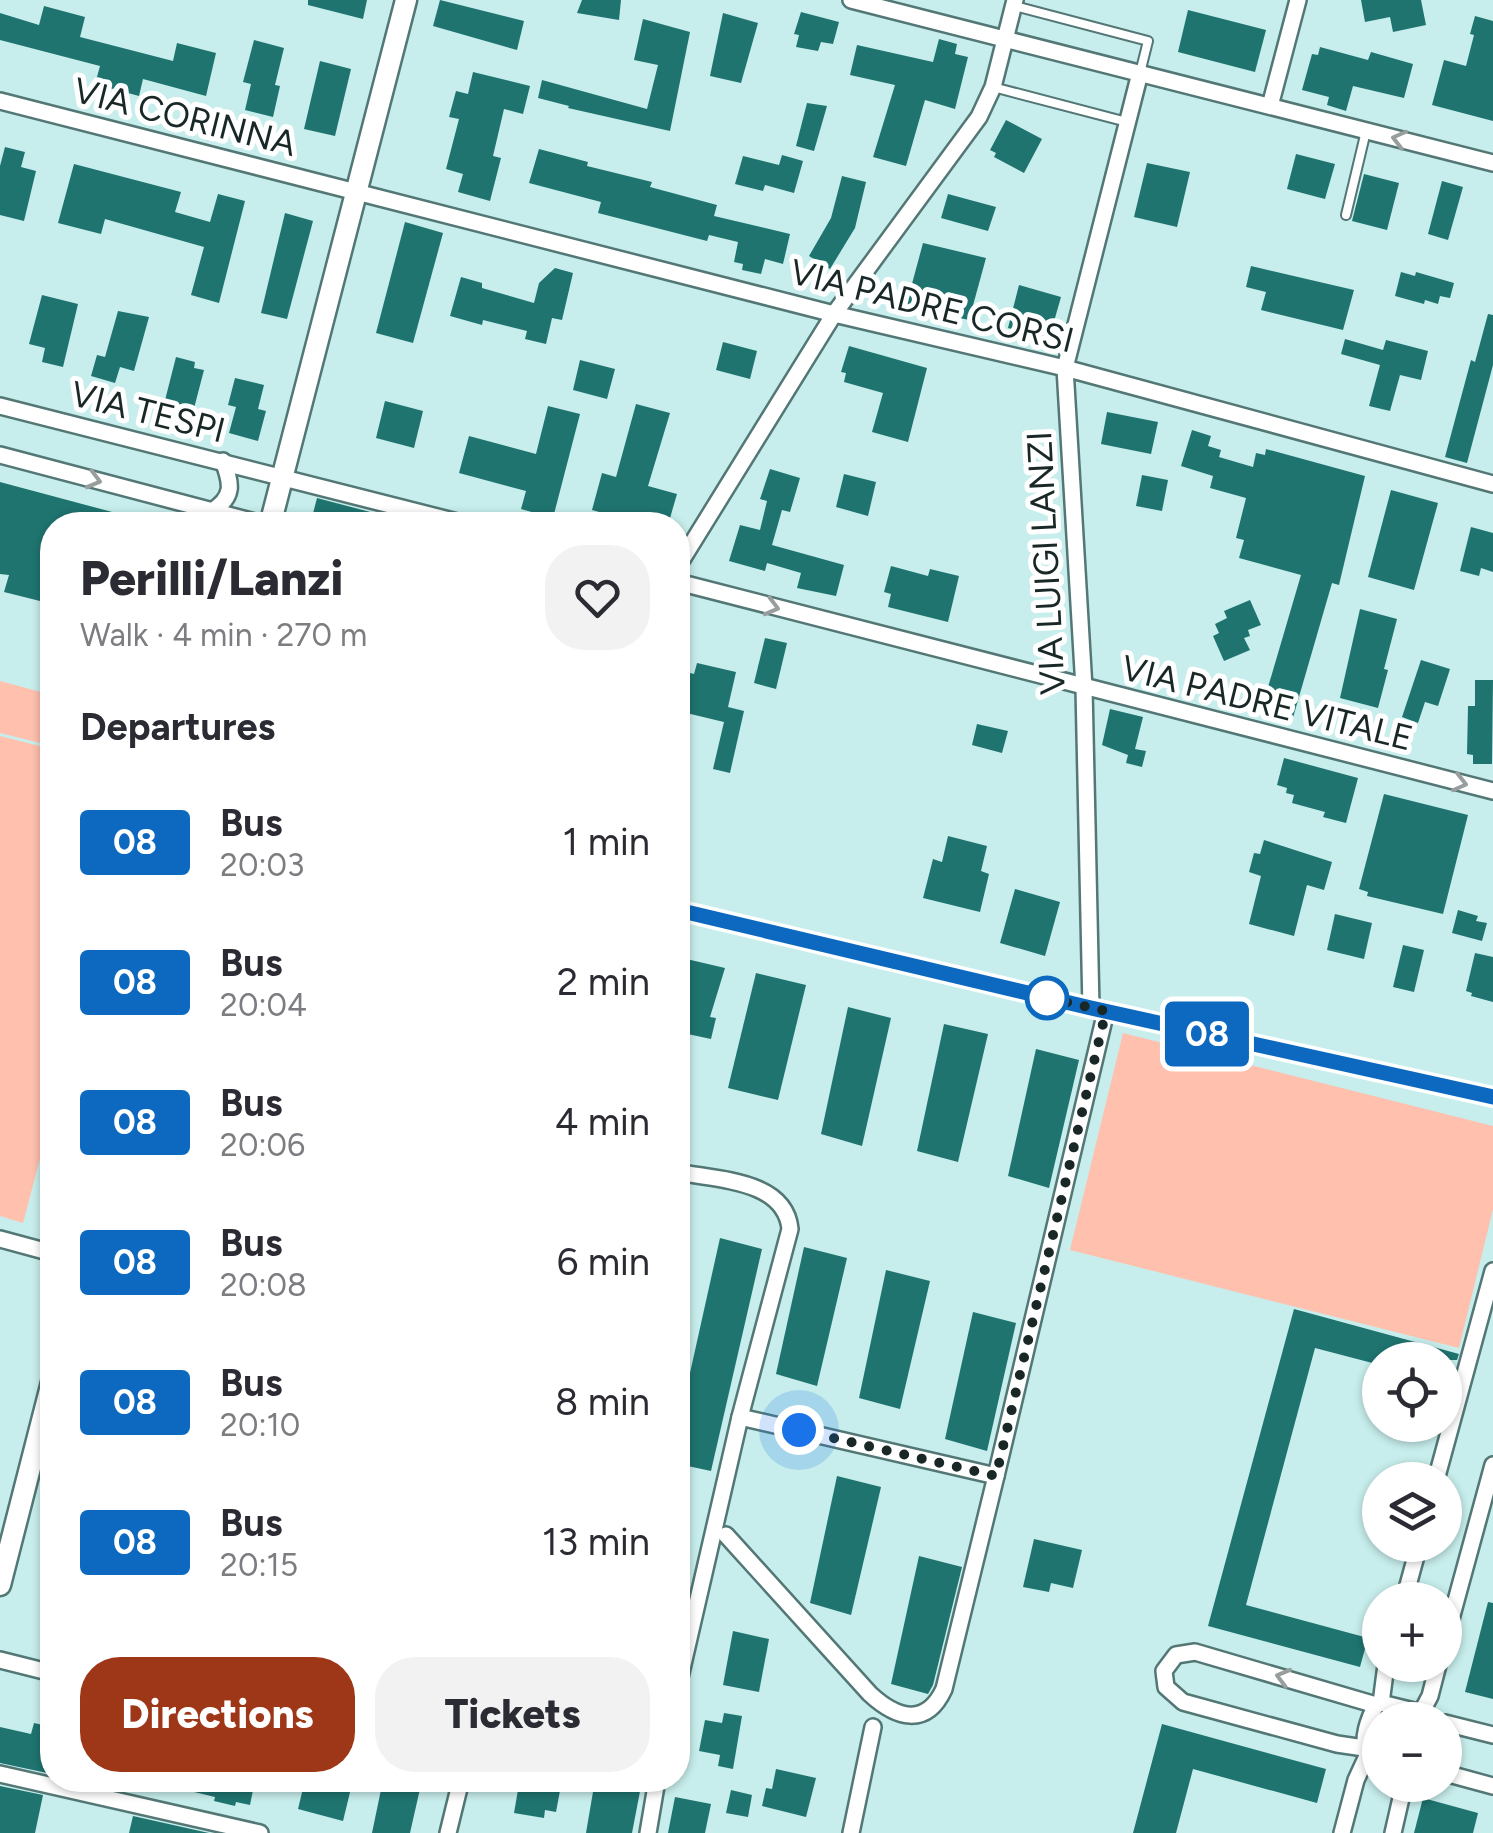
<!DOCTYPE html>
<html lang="en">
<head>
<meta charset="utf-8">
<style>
	body { margin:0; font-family:Figtree,sans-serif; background:#f2f2f3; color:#2b2b33; height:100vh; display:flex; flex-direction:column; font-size:38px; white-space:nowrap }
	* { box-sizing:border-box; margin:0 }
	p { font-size:32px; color:#7c7c81 }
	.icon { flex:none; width:55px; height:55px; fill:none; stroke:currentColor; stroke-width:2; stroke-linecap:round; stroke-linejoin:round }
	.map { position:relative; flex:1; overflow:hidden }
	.drawer { position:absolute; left:40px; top:512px; width:650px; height:1280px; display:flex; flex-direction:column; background:#fff; border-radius:40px; box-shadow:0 2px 8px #0004 }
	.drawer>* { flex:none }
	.badge { padding:0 20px; border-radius:8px; font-size:35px; line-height:65px }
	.controls { position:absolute; left:1362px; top:1342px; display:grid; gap:20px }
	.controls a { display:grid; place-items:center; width:100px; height:100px; border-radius:50%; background:#fff; box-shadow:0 2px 8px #0004; font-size:50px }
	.you { position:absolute; width:50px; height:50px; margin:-25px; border:8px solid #fff; border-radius:50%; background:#1a73e8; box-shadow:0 0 0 15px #1a73e833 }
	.map>.badge { position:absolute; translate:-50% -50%; box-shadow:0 0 0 5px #fff }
	h2 { padding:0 40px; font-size:38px; line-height:90px }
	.round { display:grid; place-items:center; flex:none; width:105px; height:105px; border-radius:40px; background:#f2f2f3 }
	.head { display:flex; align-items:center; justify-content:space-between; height:170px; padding:0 40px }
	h1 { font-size:48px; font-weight:800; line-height:75px }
	.primary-button { display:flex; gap:20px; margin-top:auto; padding:20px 40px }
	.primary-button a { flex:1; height:115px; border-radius:40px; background:#9e3718; color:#fff; font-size:40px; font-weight:800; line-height:115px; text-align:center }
	.primary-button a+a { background:#f2f2f3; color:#2b2b33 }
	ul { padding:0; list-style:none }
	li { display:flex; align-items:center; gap:30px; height:140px; padding:0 40px }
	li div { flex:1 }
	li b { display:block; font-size:38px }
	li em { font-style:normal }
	li .badge { min-width:110px; font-weight:700; text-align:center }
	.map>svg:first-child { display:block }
	.green { fill:#ffc0ae }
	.building { fill:#1f7470 }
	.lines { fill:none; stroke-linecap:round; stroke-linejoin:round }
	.lane-casing { stroke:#537775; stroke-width:12 }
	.street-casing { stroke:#537775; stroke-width:20 }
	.secondary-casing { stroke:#537775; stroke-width:25 }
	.lane { stroke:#fff; stroke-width:8 }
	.street { stroke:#fff; stroke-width:15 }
	.secondary { stroke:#fff; stroke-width:20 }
	.oneway { stroke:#989e9e }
	.line-casing { stroke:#fff; stroke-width:22 }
	.line { stroke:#0c69bf; stroke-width:15 }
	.walk { stroke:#192827; stroke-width:10; stroke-dasharray:0 18 }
	.stop-dot { fill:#fff; stroke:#0c69bf; stroke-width:5 }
	.labels { text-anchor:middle; stroke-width:10; stroke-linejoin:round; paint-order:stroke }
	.street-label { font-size:35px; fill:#192827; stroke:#fff }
</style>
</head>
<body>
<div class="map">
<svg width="1493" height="1833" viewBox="0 0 1493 1833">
	<rect width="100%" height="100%" fill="#c7eeec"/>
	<g class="green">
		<path d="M0,681L52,695V746L0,733Z"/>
		<path d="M0,736L52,749V1113L23,1223L0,1216Z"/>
		<path d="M1123,1033L1493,1126V1209L1459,1348L1070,1250Z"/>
	</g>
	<g class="building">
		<path d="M308,0H367L363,19L308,5Z"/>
		<path d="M440,0L524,21L517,50L433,26Z"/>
		<path d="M582,0H621L619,20L577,13Z"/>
		<path d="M1361,0H1421L1426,25L1393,32L1390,17L1365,22Z"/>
		<path d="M44,6L85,17L80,37L173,61L177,43L216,53L206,96L143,79L139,96L95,84L100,66L0,40V13L39,25Z"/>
		<path d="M1188,10L1266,30L1255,72L1178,52Z"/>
		<path d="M801,12L839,22L833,44L821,42L818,51L796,47L799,35L794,34Z"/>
		<path d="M723,13L758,23L741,83L710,76Z"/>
		<path d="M1475,16L1493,21V121L1432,105L1444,60L1466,66L1474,35L1470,34Z"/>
		<path d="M643,19L690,32L670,131L568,108L569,106L538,98L542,80L647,109L658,65L634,60Z"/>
		<path d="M939,39L957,44L955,54L968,57L955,109L925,100L906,166L873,157L895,85L850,75L857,45L933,62Z"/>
		<path d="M254,40L284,48L275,85L280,86L273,117L245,110L251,84L243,82Z"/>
		<path d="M1320,47L1368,60L1371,52L1413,64L1404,98L1353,86L1346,111L1327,105L1329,97L1302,90L1312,54L1318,55Z"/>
		<path d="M320,61L351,69L335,136L304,129Z"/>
		<path d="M473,72L530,86L523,114L504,109L493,156L501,158L490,201L458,192L463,174L446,169L459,119L449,117L456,91L468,94Z"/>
		<path d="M807,103L827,106L814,151L796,146Z"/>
		<path d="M1006,120L1042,139L1024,173L994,157L996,153L990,150Z"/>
		<path d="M5,147L25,152L21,167L36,171L24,221L0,215V166Z"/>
		<path d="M539,149L588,162L587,166L652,182L650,187L717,205L714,216L790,234L783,264L765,259L761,274L742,270L743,264L734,262L738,242L709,235L707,241L598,213L601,202L529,183Z"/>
		<path d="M1296,154L1335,164L1325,199L1287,189Z"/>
		<path d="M782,155L803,161L794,193L765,185L763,191L735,184L743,156L779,165Z"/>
		<path d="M1147,163L1190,172L1177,227L1134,217Z"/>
		<path d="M74,164L181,192L175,212L210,222L218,194L245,201L219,303L191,295L204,247L105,219L101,234L58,223Z"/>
		<path d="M1364,174L1399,183L1387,230L1352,221Z"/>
		<path d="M842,176L866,182L855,228L830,269L809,256L831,218Z"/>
		<path d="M1442,181L1463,187L1448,240L1428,234Z"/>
		<path d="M948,194L996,207L988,231L941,218Z"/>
		<path d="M285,213L313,221L287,319L261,313Z"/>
		<path d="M405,222L443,233L413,343L376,333Z"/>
		<path d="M923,243L986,258L969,320L906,306Z"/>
		<path d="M1251,266L1354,290L1343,330L1261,310L1266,292L1246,287Z"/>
		<path d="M555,268L573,273L562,320L552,318L546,344L525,339L527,331L483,320L482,325L450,316L461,277L482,283V288L534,303L539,283Z"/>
		<path d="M1401,272L1415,276L1416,272L1454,283L1450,298L1440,296L1438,304L1425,300L1424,304L1395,296Z"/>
		<path d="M1019,285L1061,297L1049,339L1008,328Z"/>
		<path d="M42,295L78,304L63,367L42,362L45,348L29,344Z"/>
		<path d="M118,311L149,317L134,371L120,367L115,383L91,376L97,355L105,357Z"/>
		<path d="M1488,314L1493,315V365L1467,463L1445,457L1471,360L1475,362Z"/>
		<path d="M1345,339L1383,350L1386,340L1428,351L1421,380L1400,375L1390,411L1369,406L1380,365L1341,354Z"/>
		<path d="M723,342L757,351L750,379L716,370Z"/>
		<path d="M849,346L927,368L908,442L872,432L883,393L844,382L846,373L841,372Z"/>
		<path d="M176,357L195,362L194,368L204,370L192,416L163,408Z"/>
		<path d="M580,360L615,369L607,399L573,390Z"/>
		<path d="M235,378L264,385L258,409L266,411L258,441L229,433L236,407L228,405Z"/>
		<path d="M385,401L423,411L414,448L376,438Z"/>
		<path d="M636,404L670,413L648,486L677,494L668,525H646L592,510L602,473L616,477Z"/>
		<path d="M548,406L580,414L553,518L521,509L526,491L459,473L469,436L536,454Z"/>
		<path d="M1107,412L1158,422L1151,454L1101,444Z"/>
		<path d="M1192,430L1211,436L1208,446L1221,450L1219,457L1253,467L1256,453L1265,455L1266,449L1365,476L1339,585L1332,583L1292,721L1261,711L1301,575L1239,558L1244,540L1236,538L1246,498L1210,488L1213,476L1181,466Z"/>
		<path d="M770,469L800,478L790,512L782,510L772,545L844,565L836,596L797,588L801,573L767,563L765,571L729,561L740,525L760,530L767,501L760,499Z"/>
		<path d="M844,474L876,482L868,516L836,507Z"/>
		<path d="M1142,475L1168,480L1162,511L1136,506Z"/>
		<path d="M0,482L142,520L141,525H52V604L4,592L9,575L0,574Z"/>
		<path d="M1391,490L1438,503L1414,590L1368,577Z"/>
		<path d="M317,498L374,513L371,525H310Z"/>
		<path d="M1471,527L1493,533V572L1481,568L1479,576L1460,571Z"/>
		<path d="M891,566L928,576L930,569L959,576L948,622L888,607L891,594L884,592Z"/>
		<path d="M1250,600L1261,625L1248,630L1250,636L1244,638L1250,650L1224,661L1213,636L1219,633L1215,624L1227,618L1224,611Z"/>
		<path d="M1360,609L1397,619L1384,669L1388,670L1378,708L1340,698Z"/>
		<path d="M765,638L787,643L776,689L754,683Z"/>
		<path d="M1421,660L1450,669L1438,706L1425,702L1418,723L1402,717Z"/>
		<path d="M697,663L736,672L728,707L744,711L730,773L713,769L724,722L678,711V670L694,674Z"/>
		<path d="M1475,680H1493L1492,764H1473V755L1467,754L1468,706H1475Z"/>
		<path d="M1110,709L1143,717L1135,749L1146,751L1142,767L1126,763L1128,755L1102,745Z"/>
		<path d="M977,724L1008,731L1002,753L972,745Z"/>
		<path d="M1284,758L1358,778L1346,823L1323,817L1325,812L1292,803L1294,795L1286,793L1287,788L1277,785Z"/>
		<path d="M1384,794L1468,815L1443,914L1367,896L1368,892L1359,889Z"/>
		<path d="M948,836L987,846L981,871L989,874L980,912L923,898L933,859L942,862Z"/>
		<path d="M1264,840L1332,862L1324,890L1307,885L1294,936L1249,924L1261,876L1249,872L1254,853L1260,854Z"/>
		<path d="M1015,889L1060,902L1045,956L1000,943Z"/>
		<path d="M1458,910L1478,916L1476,921L1487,923L1482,941L1452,933Z"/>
		<path d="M1335,914L1372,923L1364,959L1327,950Z"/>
		<path d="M1403,945L1424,950L1414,992L1393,987Z"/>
		<path d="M1475,953L1493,957V1002L1471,996L1472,993L1466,991Z"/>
		<path d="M678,957L725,968L710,1017L716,1018L711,1039L678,1032Z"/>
		<path d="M756,973L806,985L778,1100L728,1088Z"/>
		<path d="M848,1007L891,1018L862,1146L821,1134Z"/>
		<path d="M944,1024L988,1034L958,1162L917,1151Z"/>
		<path d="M1036,1049L1079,1060L1049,1188L1008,1176Z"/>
		<path d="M720,1238L762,1249L711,1471L678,1464V1427Z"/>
		<path d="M804,1247L847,1258L817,1386L776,1374Z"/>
		<path d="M886,1270L930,1281L900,1409L859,1398Z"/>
		<path d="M1294,1309L1459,1354L1457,1360H1380V1365L1315,1348L1246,1605L1368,1638L1360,1667L1208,1626Z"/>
		<path d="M973,1312L1016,1323L987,1451L945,1439Z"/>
		<path d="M837,1476L881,1487L851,1615L810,1603Z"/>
		<path d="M1034,1539L1082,1550L1073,1588L1051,1583L1049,1592L1023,1587Z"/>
		<path d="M919,1556L962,1567L933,1685L928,1694L891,1684Z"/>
		<path d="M1488,1602L1493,1603V1699L1465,1692Z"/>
		<path d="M733,1631L769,1639L759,1692L723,1685Z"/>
		<path d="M724,1713L742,1716L733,1769L718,1766L720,1755L699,1751L705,1720L722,1723Z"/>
		<path d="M34,1723L52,1727V1749L47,1773L0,1763V1727L31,1734Z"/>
		<path d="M1162,1724L1326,1769L1317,1803L1193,1769L1176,1833H1133Z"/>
		<path d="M776,1769L816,1778L806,1817L762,1806L766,1788L772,1789Z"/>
		<path d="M170,1780H255L250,1805L236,1802L235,1806L214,1801L215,1797L169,1786Z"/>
		<path d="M305,1780H353L343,1821L298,1809Z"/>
		<path d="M383,1780H422L410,1833H372Z"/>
		<path d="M530,1780H562L556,1812L545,1810L544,1818L514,1813L519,1784L529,1786Z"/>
		<path d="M595,1780L642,1781L632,1833H586Z"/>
		<path d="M0,1786L43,1795L35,1833H0Z"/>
		<path d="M731,1790L752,1795L748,1817L726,1813Z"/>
		<path d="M675,1797L711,1804L705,1833H668Z"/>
		<path d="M1423,1798L1478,1813L1473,1833H1414Z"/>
		<path d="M133,1816L209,1833H129Z"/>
	</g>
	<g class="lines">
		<defs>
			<g id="lane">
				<path d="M1015,6L1148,41L1140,73"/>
				<path d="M993,87L1127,122"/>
				<path d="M1346,215L1366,131"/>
			</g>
			<g id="street">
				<path d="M851,0L1493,163"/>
				<path d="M0,101L834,314L1065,368L1493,484"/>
				<path d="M1270,106L1298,0"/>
				<path d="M0,406L469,525"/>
				<path d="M0,455L266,525"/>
				<path d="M212,511C234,497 232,484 223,461"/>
				<path d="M678,566L834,314L979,117L993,87L1015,0"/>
				<path d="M678,582L1493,791"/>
				<path d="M678,910L1091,1008L1493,1097"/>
				<path d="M1091,1008L1084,688L1065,368L1140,73"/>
				<path d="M678,1172C715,1180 785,1179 790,1229L740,1417L678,1686"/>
				<path d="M0,1239L52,1253"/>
				<path d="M740,1417L996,1476L1106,1011"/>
				<path d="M1436,1480L1493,1271"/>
				<path d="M726,1535L870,1694C896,1718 926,1728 944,1689L996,1476"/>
				<path d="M1404,1600L1419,1545"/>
				<path d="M1445,1641L1493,1465"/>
				<path d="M0,1660L52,1673"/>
				<path d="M1381,1703L1418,1712L1424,1720"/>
				<path d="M1381,1703L1386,1665"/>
				<path d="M1421,1713L1430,1696L1438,1665"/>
				<path d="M1445,1723L1493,1735"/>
				<path d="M1364,1748L1337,1744L1183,1702L1166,1687L1164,1671L1176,1655L1195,1652L1376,1705"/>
				<path d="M1367,1753C1361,1739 1369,1718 1376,1705L1381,1703"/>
				<path d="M1445,1773L1493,1786"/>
				<path d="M0,1774L260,1833"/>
				<path d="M448,1833L461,1780"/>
				<path d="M648,1833L657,1780"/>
				<path d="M851,1833L873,1727"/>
				<path d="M1342,1833L1356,1780L1368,1754"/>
				<path d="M1393,1833L1404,1785"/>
			</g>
			<g id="secondary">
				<path d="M270,525L406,0"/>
				<path d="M0,1585L52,1382"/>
			</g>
		</defs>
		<use href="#lane" class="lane-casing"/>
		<use href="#street" class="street-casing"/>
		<use href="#secondary" class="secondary-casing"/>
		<use href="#lane" class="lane"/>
		<use href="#street" class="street"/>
		<use href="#secondary" class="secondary"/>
	</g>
	<defs><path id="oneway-chevron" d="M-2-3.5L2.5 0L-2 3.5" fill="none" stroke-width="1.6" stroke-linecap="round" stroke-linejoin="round" transform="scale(2.5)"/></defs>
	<g class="oneway">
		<use href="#oneway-chevron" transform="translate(1399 139) rotate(-166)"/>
		<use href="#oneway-chevron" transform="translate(94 480) rotate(15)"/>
		<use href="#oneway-chevron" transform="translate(772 607) rotate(15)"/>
		<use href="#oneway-chevron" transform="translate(1460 783) rotate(14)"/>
		<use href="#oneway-chevron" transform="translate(1283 1677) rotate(-165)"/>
	</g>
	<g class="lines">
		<defs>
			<path id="line" d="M678,910L1091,1008L1493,1097"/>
		</defs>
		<use href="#line" class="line-casing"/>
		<use href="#line" class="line"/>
		<path class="walk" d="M799,1430L996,1476L1106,1011L1039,996L1047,998"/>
	</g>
	<circle class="stop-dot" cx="1047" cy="998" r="20"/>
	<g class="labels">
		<g class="street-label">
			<text transform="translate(185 117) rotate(14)" y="12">VIA CORINNA</text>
			<text transform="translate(932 306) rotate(14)" y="12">VIA PADRE CORSI</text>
			<text transform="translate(148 412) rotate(14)" y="12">VIA TESPI</text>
			<text transform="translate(1046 563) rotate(-93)" y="12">VIA LUIGI LANZI</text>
			<text transform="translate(1267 703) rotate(14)" y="12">VIA PADRE VITALE</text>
		</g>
	</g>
</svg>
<div class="controls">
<a><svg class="icon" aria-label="locate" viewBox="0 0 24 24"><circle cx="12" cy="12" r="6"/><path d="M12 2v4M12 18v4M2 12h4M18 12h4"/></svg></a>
<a><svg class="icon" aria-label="layers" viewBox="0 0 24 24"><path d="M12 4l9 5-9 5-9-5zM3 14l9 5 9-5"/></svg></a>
<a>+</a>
<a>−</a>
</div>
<div class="you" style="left:799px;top:1430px"></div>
<b class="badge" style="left:1207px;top:1034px;background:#0c69bf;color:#fff">08</b>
<section class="drawer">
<div class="head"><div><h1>Perilli/Lanzi</h1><p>Walk · 4 min · 270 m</p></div><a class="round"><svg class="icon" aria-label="heart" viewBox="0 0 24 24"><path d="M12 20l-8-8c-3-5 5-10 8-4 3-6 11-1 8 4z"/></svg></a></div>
<h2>Departures</h2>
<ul>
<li><span class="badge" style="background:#0c69bf;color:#fff">08</span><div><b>Bus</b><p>20:03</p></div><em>1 min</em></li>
<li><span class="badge" style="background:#0c69bf;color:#fff">08</span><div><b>Bus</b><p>20:04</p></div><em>2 min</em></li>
<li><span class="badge" style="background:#0c69bf;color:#fff">08</span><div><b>Bus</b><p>20:06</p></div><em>4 min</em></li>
<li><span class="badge" style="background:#0c69bf;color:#fff">08</span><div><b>Bus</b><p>20:08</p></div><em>6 min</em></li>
<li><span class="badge" style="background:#0c69bf;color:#fff">08</span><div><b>Bus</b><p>20:10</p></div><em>8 min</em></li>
<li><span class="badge" style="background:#0c69bf;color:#fff">08</span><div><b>Bus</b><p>20:15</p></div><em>13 min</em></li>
</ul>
<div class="primary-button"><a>Directions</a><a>Tickets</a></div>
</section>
</div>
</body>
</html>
